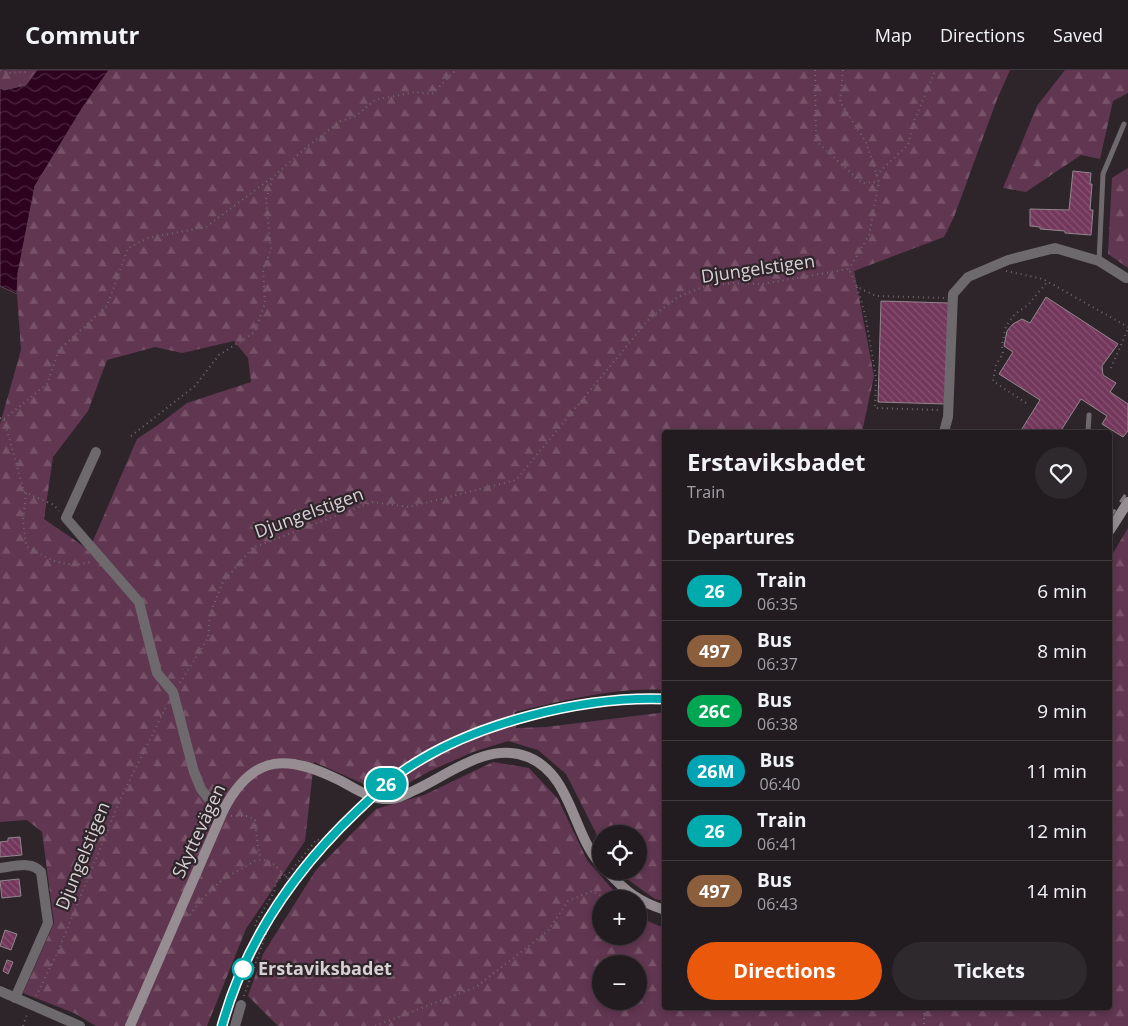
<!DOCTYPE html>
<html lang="en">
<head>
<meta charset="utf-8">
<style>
	body { margin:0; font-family:"Open Sans",sans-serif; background:#2e292d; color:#f1f3f6; height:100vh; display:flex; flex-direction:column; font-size:19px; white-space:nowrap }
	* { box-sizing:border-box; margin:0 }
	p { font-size:16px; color:#a2a1a5 }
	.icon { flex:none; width:28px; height:28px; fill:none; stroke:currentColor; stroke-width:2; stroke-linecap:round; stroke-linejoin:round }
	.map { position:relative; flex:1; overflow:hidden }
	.sheet { position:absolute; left:662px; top:360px; width:450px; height:580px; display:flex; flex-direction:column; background:#221c20; border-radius:5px; box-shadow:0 2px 8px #0003,0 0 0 1px #3f3a3e }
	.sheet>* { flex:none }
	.badge { padding:0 10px; border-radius:16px; font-size:18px; line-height:32px }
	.buttons { position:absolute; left:592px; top:755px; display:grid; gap:10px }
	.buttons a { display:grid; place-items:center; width:55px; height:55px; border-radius:50%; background:#221c20; box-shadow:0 2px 8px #0003,0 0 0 1px #3f3a3e; font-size:25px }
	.map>.badge { position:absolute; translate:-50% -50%; box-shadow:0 0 0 2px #fff }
	h2 { padding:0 25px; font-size:19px; line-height:45px }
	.round { display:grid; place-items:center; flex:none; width:52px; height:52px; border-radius:26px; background:#2e292d }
	.overview { display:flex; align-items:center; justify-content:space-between; height:85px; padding:0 25px }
	h1 { font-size:24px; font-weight:700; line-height:38px }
	.cta { display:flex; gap:10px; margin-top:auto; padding:10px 25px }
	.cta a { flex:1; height:58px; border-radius:30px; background:#ea580c; color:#fff; font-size:20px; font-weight:700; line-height:58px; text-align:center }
	.cta a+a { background:#2e292d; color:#f1f3f6 }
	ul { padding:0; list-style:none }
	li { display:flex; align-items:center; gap:15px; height:60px; padding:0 25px; border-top:1px solid #3f3a3e }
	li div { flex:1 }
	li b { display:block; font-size:19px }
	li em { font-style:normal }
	li .badge { min-width:55px; font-weight:700; text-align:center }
	header { display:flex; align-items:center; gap:30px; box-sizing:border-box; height:70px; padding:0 25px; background:#221c20; border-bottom:1px solid #3f3a3e }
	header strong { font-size:24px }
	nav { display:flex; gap:28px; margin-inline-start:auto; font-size:18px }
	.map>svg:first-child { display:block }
	.forest { fill:url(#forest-firs); fill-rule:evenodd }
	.water { fill:url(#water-waves); stroke:#604055 }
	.building { fill:url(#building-back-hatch); stroke:#92878d }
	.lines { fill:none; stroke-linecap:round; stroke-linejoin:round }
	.path { stroke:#71696d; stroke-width:2; stroke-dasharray:1 4; stroke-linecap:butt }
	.lane { stroke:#6e696c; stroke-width:5 }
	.street { stroke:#6e696c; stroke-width:10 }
	.secondary { stroke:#958d91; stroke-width:10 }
	.rail { stroke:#7e777b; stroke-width:3; stroke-dasharray:9 9; stroke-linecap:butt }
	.line-casing { stroke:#fff; stroke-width:11 }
	.line { stroke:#00aaad; stroke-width:8 }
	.stop-dot { fill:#fff; stroke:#00aaad; stroke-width:2.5 }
	.labels { text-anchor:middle; stroke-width:4.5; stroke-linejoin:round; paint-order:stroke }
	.street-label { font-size:18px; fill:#d7d1d4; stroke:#2e252a }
	.stop-label { font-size:18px; font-weight:bold; fill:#d7d1d4; stroke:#2e252a; text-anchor:start }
</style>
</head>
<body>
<header>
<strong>Commutr</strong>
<nav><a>Map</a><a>Directions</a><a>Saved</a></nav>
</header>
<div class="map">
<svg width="1128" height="956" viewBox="0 0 1128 956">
	<defs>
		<pattern id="forest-firs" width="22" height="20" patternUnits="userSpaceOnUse" patternTransform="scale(1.25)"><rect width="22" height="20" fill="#613650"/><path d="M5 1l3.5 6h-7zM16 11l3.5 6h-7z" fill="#775268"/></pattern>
		<pattern id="water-waves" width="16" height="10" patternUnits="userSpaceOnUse" patternTransform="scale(1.25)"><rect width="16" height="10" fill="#2d021f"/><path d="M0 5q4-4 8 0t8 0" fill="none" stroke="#4b263f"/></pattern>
		<pattern id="building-back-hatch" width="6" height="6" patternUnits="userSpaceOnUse" patternTransform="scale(1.25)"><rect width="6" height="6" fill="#74375c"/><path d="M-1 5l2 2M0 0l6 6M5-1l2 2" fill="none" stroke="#875372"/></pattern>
	</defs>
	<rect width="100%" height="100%" fill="#2e252a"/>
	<g class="forest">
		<path d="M0,0H37L26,15L4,20L0,18Z"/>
		<path d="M109,0H1010L996,32L954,147L944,167L854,201L874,306L862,362H665V620C615,617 563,631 515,642L516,658L546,657L659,643L665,641V831L655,829L623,806L620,801H639V764H601V773L566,704L538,680L508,671L473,682L430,701L407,714L389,719H375L314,692L305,771L246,859L207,956H96L74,943L23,923L54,853L42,762L27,750L0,752V354L21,280L17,224L18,203L35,116L83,37ZM234,271L248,288L251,312L187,333L158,355L137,369L89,480L44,449L53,387L88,341L107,290L155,277L182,283Z"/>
		<path d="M1065,0H1128V23L1113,31L1100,89L1081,85L1026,122L1003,118L1037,36Z"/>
		<path d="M1128,98V198L1108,184L1112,108Z"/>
		<path d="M1128,458V956H278L248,926L263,884L316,800L376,739L424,725L493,692L529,698L558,729L587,790L621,829H601V866H639V847L659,856L665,857V938H1110V488ZM601,894H639V931H601Z"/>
	</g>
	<path class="water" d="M37,0H109L83,37L35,116L18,203L17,224L0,216V18L4,20L26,15Z"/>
	<g class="building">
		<path d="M1073,101L1091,103L1090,114H1092L1090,140H1093L1091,165L1065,163V161L1040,159V157L1030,156V139L1069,140Z"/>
		<path d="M1046,227L1118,274L1102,296L1103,305L1116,313L1110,322L1128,334V361L1123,367L1102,354L1107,346L1081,329L1060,362H1020L1040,330L999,304L1013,282L1004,276L1007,261L1013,254L1022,249L1030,253Z"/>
		<path d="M881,231L949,233L946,334L878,332Z"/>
		<path d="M20,767L22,785L0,787V772L8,771V768Z"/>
		<path d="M19,809L21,826L2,828L0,811Z"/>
		<path d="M5,860L17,864L11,880L0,876Z"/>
		<path d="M7,890L13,892L8,904L3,901Z"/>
	</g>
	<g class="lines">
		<g class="path">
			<path d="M0,0L8,3L25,2L27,0"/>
			<path d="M815,0L816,71L862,113L879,112"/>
			<path d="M843,0L840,32L866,72L879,112L869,165L849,199"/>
			<path d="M876,105L908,75L914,51L934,4V0"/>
			<path d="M1006,201L1043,209L1128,257"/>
			<path d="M857,217L865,244L876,307L875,338L939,340"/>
			<path d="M1111,298L1128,259"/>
			<path d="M1026,333L993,311L996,295L1003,283L1002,275L1006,256L1015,244L1028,235L1048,211"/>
			<path d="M0,348L4,349L24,422L54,435L59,441"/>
			<path d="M4,349L47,314L59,280L107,236L128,178L148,168L206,157L273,107"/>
			<path d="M131,366L195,316L219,285L255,262L265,233L263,199L271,180L266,129L273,107L308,76L341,51L356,46L375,30L415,22L432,24L456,0"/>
			<path d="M26,423L23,450L26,476C49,489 63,499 90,492"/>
			<path d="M180,613L208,568L210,544L223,512L252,478L372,432L409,437L516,410L649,249L678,227L705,216L733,213L762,214L849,199L857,217L876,226L944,228"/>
			<path d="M231,746H248L255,750L258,778L261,789"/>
			<path d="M286,807L317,769L320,771"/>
			<path d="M190,845L200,831L223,809L255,791C273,786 278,801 289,809"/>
			<path d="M260,854C281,819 305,787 333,758"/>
			<path d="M36,926L56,886L120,730L166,637"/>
			<path d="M244,926L266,864L256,859L255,854L274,822L276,812L283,805"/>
			<path d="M924,938V956"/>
			<path d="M23,956L27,944"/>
			<path d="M375,956L476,917L548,861L568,831L592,821L607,829"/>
		</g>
		<g class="lane">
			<path d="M1099,191L1103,104L1124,54"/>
			<path d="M1088,362L1089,345"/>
		</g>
		<g class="street">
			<path d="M944,362L948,347L953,224L968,207L1008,190L1055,178L1099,191L1126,208"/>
			<path d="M96,382L66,448L139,532L157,603L173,622L194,702L201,719L211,732L224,739"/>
			<path d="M0,798C13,797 31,790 41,802L48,853L15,928"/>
			<path d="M0,921L80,956"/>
			<path d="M235,956L241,935"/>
		</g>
		<g class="secondary">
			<path d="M1110,460L1128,432"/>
			<path d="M607,801C625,821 639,832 665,840"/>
			<path d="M130,956L224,739C254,682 289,685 341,711C358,720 371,730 391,729C399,729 408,723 415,720C450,704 488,671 528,687C572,705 572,763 601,795"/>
		</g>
		<g class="rail">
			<path d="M1110,447L1128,421"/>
			<path d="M521,648C568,637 616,627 665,629"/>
			<path d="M222,956C245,870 297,798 361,737"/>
		</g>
	</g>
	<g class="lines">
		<defs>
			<path id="line" d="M222,956C245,872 295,800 357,741C373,726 388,711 406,699C474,653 583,626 665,629"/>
		</defs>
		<use href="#line" class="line-casing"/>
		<use href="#line" class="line"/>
	</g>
	<circle class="stop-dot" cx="243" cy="899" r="10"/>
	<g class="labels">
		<g class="street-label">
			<text transform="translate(758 199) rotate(-8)" y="6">Djungelstigen</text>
			<text transform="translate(309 443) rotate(-20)" y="6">Djungelstigen</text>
			<text transform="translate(199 761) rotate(-65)" y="6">Skyttevägen</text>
			<text transform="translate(83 786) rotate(-68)" y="6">Djungelstigen</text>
		</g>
		<g class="stop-label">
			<text x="258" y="905">Erstaviksbadet</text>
		</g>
	</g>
</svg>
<div class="buttons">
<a><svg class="icon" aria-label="locate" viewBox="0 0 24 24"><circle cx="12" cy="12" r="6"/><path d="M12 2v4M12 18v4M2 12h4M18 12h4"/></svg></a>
<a>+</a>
<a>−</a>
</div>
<b class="badge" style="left:386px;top:714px;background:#00aaad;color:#fff">26</b>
<section class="sheet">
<div class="overview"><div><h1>Erstaviksbadet</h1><p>Train</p></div><a class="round"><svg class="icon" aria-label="heart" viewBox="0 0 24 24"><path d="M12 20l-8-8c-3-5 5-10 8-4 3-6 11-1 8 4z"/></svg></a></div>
<h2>Departures</h2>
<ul>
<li><span class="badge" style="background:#00aaad;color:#fff">26</span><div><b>Train</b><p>06:35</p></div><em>6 min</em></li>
<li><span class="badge" style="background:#8b5e3c;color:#fff">497</span><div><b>Bus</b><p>06:37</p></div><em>8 min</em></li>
<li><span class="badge" style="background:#00a651;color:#fff">26C</span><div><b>Bus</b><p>06:38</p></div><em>9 min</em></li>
<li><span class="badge" style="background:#00a3b4;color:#fff">26M</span><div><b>Bus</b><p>06:40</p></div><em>11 min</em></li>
<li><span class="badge" style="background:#00aaad;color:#fff">26</span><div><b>Train</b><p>06:41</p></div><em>12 min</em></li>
<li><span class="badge" style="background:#8b5e3c;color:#fff">497</span><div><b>Bus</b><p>06:43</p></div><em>14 min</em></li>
</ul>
<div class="cta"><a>Directions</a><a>Tickets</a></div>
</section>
</div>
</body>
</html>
